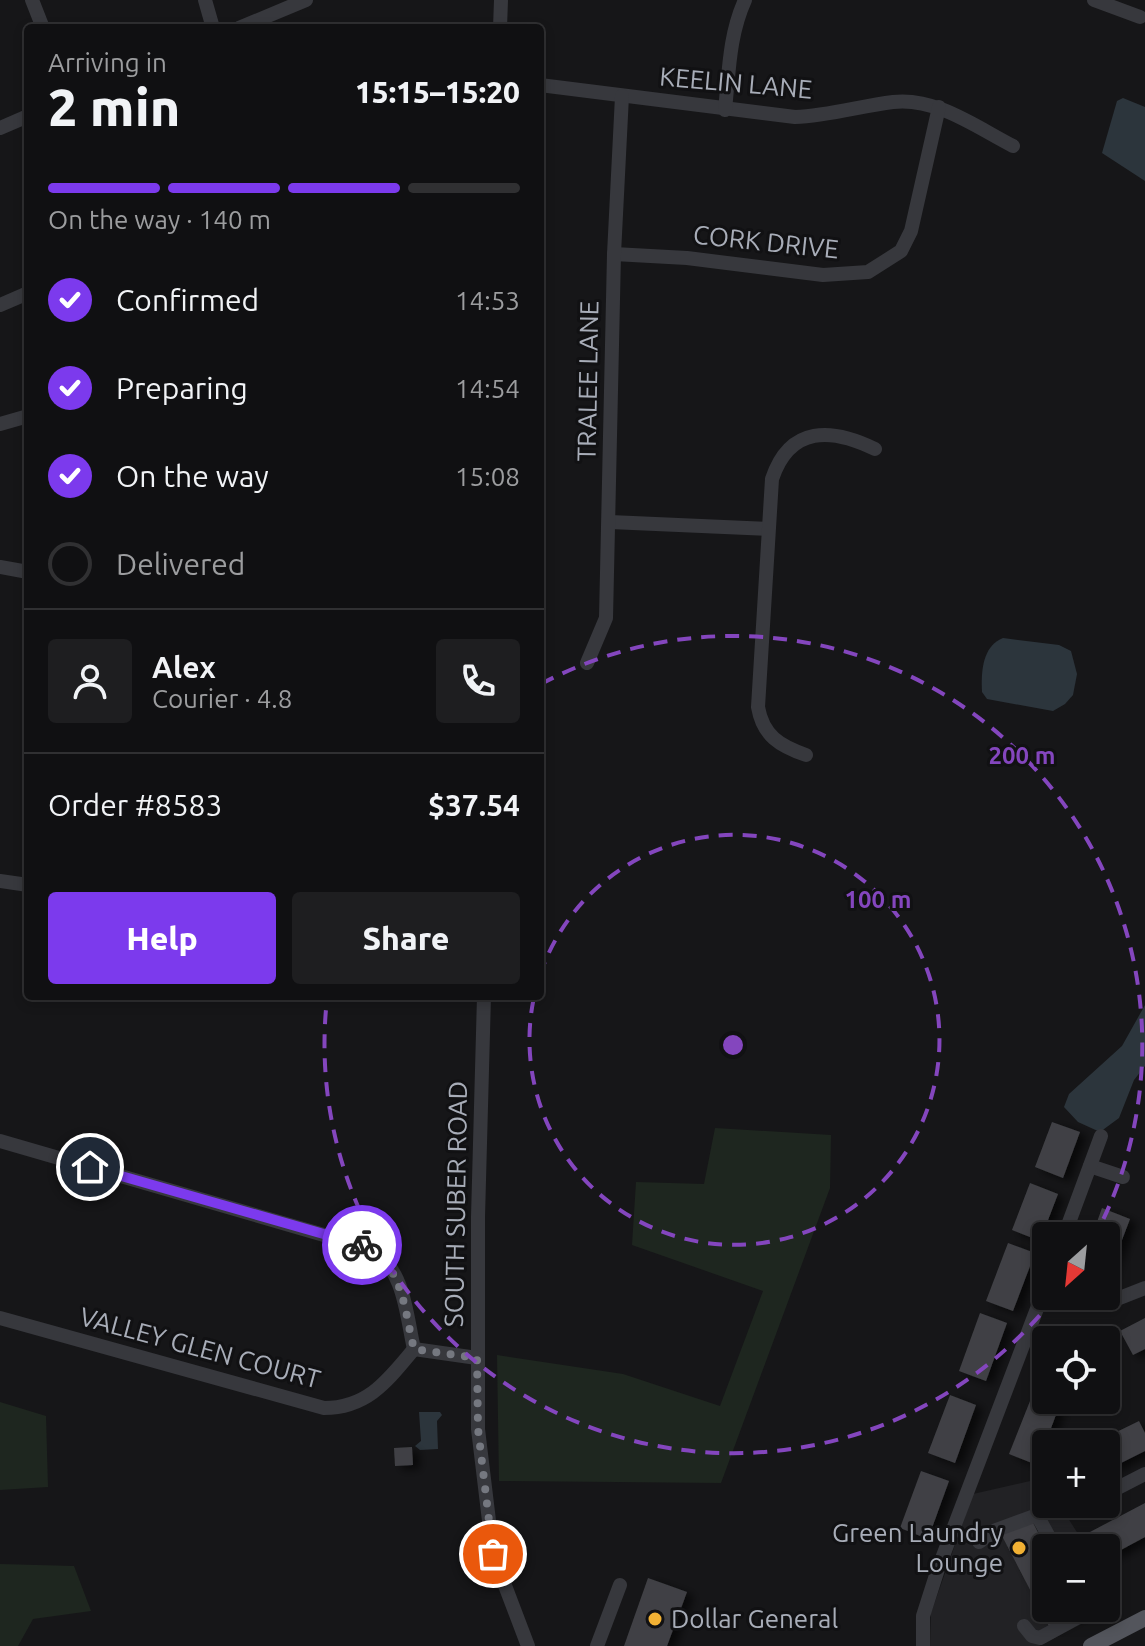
<!DOCTYPE html>
<meta charset="utf-8">
<style>
:root{--surface:#101012;--page:#1e1e20;--text:#f1f3f6;--muted:#9c9d9f;--line:#303032;--accent:#7c3aed}
body{margin:0;font-family:Ubuntu,sans-serif;background:var(--page);color:var(--text);height:100vh;display:flex;flex-direction:column;font-size:30px;white-space:nowrap}
*{box-sizing:border-box;margin:0}
p{font-size:26px;color:var(--muted)}
.icon{flex:none;width:44px;height:44px;fill:none;stroke:currentColor;stroke-width:2;stroke-linecap:round;stroke-linejoin:round}
.map{position:relative;flex:1;overflow:hidden}
.sheet{position:absolute;left:24px;top:24px;width:520px;height:976px;display:flex;flex-direction:column;background:var(--surface);border-radius:8px;box-shadow:0 4px 12px #0003,0 0 0 2px var(--line)}
.sheet>*{flex:none}
.needle{width:52px;rotate:207deg}
.buttons{position:absolute;left:1032px;top:1222px;display:grid;gap:16px}
.buttons a{display:grid;place-items:center;width:88px;height:88px;border-radius:8px;background:var(--surface);box-shadow:0 4px 12px #0003,0 0 0 2px var(--line);font-size:40px}
.pin{position:absolute;display:grid;place-items:center;width:68px;height:68px;color:#fff;margin:-34px;border:4px solid #fff;border-radius:50%;box-shadow:0 2px 8px #0007}
.courier{position:absolute;display:grid;place-items:center;width:80px;height:80px;margin:-40px;border:6px solid #7c3aed;border-radius:50%;background:#fff;color:#222;box-shadow:0 2px 10px #0007}
.overview em{font-style:normal;font-weight:800}
.overview div{display:flex;flex-direction:column-reverse}
.overview{display:flex;align-items:center;justify-content:space-between;height:136px;padding:0 24px}
h1{font-size:52px;font-weight:800;line-height:60px}
.bar{display:grid;grid-template-columns:repeat(4,1fr);gap:12px 8px;align-content:center;height:96px;padding:0 24px}
.bar i{height:10px;border-radius:6px;background:var(--line)}
.bar .current{background:var(--accent)}
.bar p{grid-column:span 4}
.line{display:flex;align-items:center;gap:20px;padding:0 24px;border-top:2px solid var(--line)}
.line div{flex:1}
.round{display:grid;place-items:center;flex:none;width:84px;height:84px;border-radius:8px;background:var(--page)}
ol{padding:0 24px;list-style:none}
li{display:flex;align-items:center;gap:24px;height:88px}
li p{margin-inline-start:auto}
li .icon{padding:8px;border-radius:50%;background:var(--accent);color:#fff;stroke-width:4}
li:last-child{color:var(--muted)}
li i{width:44px;height:44px;border:4px solid var(--line);border-radius:50%}
.action{display:flex;gap:16px;margin-top:auto;padding:16px 24px}
.action a{flex:1;height:92px;border-radius:8px;background:var(--accent);color:#fff;font-size:32px;font-weight:800;line-height:92px;text-align:center}
.action a+a{background:var(--page);color:var(--text)}
.map>svg:first-child{display:block}
.built{fill:#222225}
.green{fill:#1e261f}
.water{fill:#2c353c}
.building{fill:#404145;filter:url(#shadow)}
.lines{fill:none;stroke-linecap:round;stroke-linejoin:round}
.minor{stroke:#37383d;stroke-width:14}
.major{stroke:#53555c;stroke-width:16}
.done{stroke:#757880;stroke-width:8;stroke-dasharray:0 14.4}
.route{stroke:#7c3aed;stroke-width:10}
.ring{fill:none;stroke:#8446be;stroke-width:4;stroke-dasharray:14 10}
.poi-dot{fill:#f2b134;stroke:#111113;stroke-width:3}
.labels{text-anchor:middle;stroke-width:6;stroke-linejoin:round;paint-order:stroke}
.street-label{font-size:26px;fill:#a8adb8;stroke:#111113}
.poi-label{font-size:26px;fill:#a8adb8;stroke:#111113;text-anchor:end}
.centre{fill:#8446be;stroke:#111113;stroke-width:4}
.ring-label{font-size:24px;text-anchor:middle;font-weight:bold;fill:#8446be;stroke:#111113;stroke-width:6;stroke-linejoin:round;paint-order:stroke}
</style>
<div class="map">
<svg width="1145" height="1646" viewBox="0 0 1145 1646">
<defs>
<filter id="shadow"><feDropShadow dx="7" dy="4" stdDeviation="4" flood-color="#0009"/></filter>
</defs>
<rect width="100%" height="100%" fill="#161618"/>
<path class="built" d="M1043 1478 1046 1504H1059L1087 1548H1046V1608H1106V1578L1122 1603 1039 1646H930L931 1613 973 1494Z"/>
<g class="green">
<path d="M715 1128 831 1135 830 1188 721 1483 499 1481 497 1355 623 1374 720 1406 763 1291 632 1245 636 1182 704 1184Z"/>
<path d="M0 1402 46 1416 48 1487 0 1490Z"/>
<path d="M0 1564 74 1566 91 1611 33 1619 18 1646H0Z"/>
</g>
<g class="water">
<path d="M1123 98 1145 107V181L1102 153 1117 101Z"/>
<path d="M1003 638 1059 645 1071 651 1077 674 1073 695 1065 704 1053 711 987 699 982 692C981 673 982 646 1003 638Z"/>
<path d="M1145 1005V1066L1134 1080 1119 1118 1100 1132 1078 1122 1064 1107 1069 1094 1122 1046Z"/>
<path d="M419 1412H440L442 1415 437 1421 438 1449 420 1450 415 1446 421 1441Z"/>
</g>
<g class="building">
<path d="M1052 1122 1080 1132 1063 1178 1035 1167Z"/>
<path d="M1030 1183 1058 1194 1040 1241 1012 1230Z"/>
<path d="M1102 1208 1130 1219 1106 1282V1236H1092Z"/>
<path d="M1008 1243 1035 1253 1013 1311 986 1301Z"/>
<path d="M980 1313 1007 1323 986 1381 959 1371Z"/>
<path d="M1145 1318V1349L1133 1355 1120 1331Z"/>
<path d="M1057 1325 1085 1335 1083 1340H1052Z"/>
<path d="M1046 1356V1387L1036 1383Z"/>
<path d="M950 1395 976 1405 955 1463 928 1453Z"/>
<path d="M1032 1396 1059 1407 1037 1465 1009 1454Z"/>
<path d="M1139 1421 1145 1433V1451L1107 1470 1106 1444H1092Z"/>
<path d="M412 1447 413 1465 395 1466 394 1448Z"/>
<path d="M921 1471 949 1481 928 1539 900 1528Z"/>
<path d="M1145 1503V1537L1106 1558V1548H1098L1090 1532Z"/>
<path d="M1031 1519 1046 1548V1608H1077L1080 1613 1050 1628 1001 1534Z"/>
<path d="M648 1578 687 1592 667 1646H624Z"/>
</g>
<g class="lines">
<g class="minor">
<path d="M32 0 43 28"/>
<path d="M205 0 213 28"/>
<path d="M1094 0 1140 17"/>
<path d="M239 28 306 0"/>
<path d="M500 28 501 0"/>
<path d="M540 85 795 117C829 116 860 106 893 102 936 97 976 127 1013 146"/>
<path d="M725 110C729 72 729 35 745 0"/>
<path d="M0 128 28 116"/>
<path d="M614 254 687 258 823 275 868 272 901 251 911 231 939 107"/>
<path d="M0 305 28 293"/>
<path d="M0 424 28 416"/>
<path d="M610 522 767 529"/>
<path d="M0 567 28 572"/>
<path d="M587 663 606 618 614 254 622 96"/>
<path d="M806 755C780 746 763 736 758 707L772 479C790 425 832 428 875 449"/>
<path d="M0 881 28 885"/>
<path d="M484 996 478 1217V1429L493 1554 528 1646"/>
<path d="M0 1141 372 1249C405 1271 406 1314 414 1349L477 1358"/>
<path d="M1090 1166 1123 1177"/>
<path d="M1064 1236 1101 1136"/>
<path d="M1091 1296 1117 1299 1145 1288"/>
<path d="M0 1318 324 1408C368 1408 388 1380 414 1349"/>
<path d="M1106 1494 1145 1474"/>
<path d="M1071 1511 1086 1504"/>
<path d="M979 1542 996 1530 1037 1515 1055 1548"/>
<path d="M1024 1626 1032 1636 1040 1638 1082 1615 1083 1608"/>
<path d="M597 1646 620 1585"/>
<path d="M923 1646V1616L938 1569 1046 1285"/>
</g>
<path class="major" d="M1091 1646 1145 1618"/>
</g>
<g class="lines">
<path class="done" d="M362 1245C404 1264 404 1310 414 1349L477 1358 478 1429 493 1554"/>
<path class="route" d="M90 1167 362 1245"/>
</g>
<g class="ring">
<path d="M540 975A205 205 0 1 1 534 997"/>
<path d="M1055 1297A409 409 0 0 1 327 999M541 684A409 409 0 0 1 1096 1234"/>
</g>
<g class="poi-dot">
<circle cx="1019" cy="1548" r="8"/>
<circle cx="655" cy="1619" r="8"/>
</g>
<g class="labels">
<g class="street-label">
<text transform="translate(736 83) rotate(5)" y="9">KEELIN LANE</text>
<text transform="translate(766 242) rotate(6)" y="9">CORK DRIVE</text>
<text transform="translate(588 381) rotate(-89)" y="9">TRALEE LANE</text>
<text transform="translate(456 1204) rotate(-89)" y="9">SOUTH SUBER ROAD</text>
<text transform="translate(200 1348) rotate(15)" y="9">VALLEY GLEN COURT</text>
</g>
<g class="poi-label">
<text x="1003" y="1542">Green Laundry<tspan x="1003" dy="30">Lounge</tspan></text>
<text x="671" y="1628" text-anchor="start">Dollar General</text>
</g>
</g>
<circle cx="733" cy="1045" r="12" class="centre"/>
<g class="ring-label">
<text x="1022" y="764">200 m</text>
<text x="878" y="908">100 m</text>
</g>
</svg>
<div class="buttons">
<a><svg class="needle" viewBox="-14 -14 28 28"><path d="M0-13l5 13h-10z" fill="#e53935"/><path d="M0 13l5-13h-10z" fill="#9c9d9f"/></svg></a>
<a><svg class="icon" aria-label="locate" viewBox="0 0 24 24"><circle cx="12" cy="12" r="6"/><path d="M12 2v4M12 18v4M2 12h4M18 12h4"/></svg></a>
<a>+</a>
<a>−</a>
</div>
<div class="pin" style="left:493px;top:1554px;background:#ea580c"><svg class="icon" aria-label="bag" viewBox="0 0 24 24"><path d="M5 8h14l-1 12H6zM9 8a3 3 0 0 1 6 0"/></svg></div>
<div class="pin" style="left:90px;top:1167px;background:#1f2937"><svg class="icon" aria-label="home" viewBox="0 0 24 24"><path d="M3 11l9-7 9 7M6 9v11h12V9"/></svg></div>
<div class="courier" style="left:362px;top:1245px"><svg class="icon" aria-label="bike" viewBox="0 0 24 24"><circle cx="6" cy="16" r="4"/><circle cx="18" cy="16" r="4"/><path d="M6 16l4-8h5l3 8M10 8l3 8H6M13 5h3"/></svg></div>
<section class="sheet">
<div class="overview"><div><h1>2 min</h1><p>Arriving in</p></div><em>15:15–15:20</em></div>
<div class="bar"><i class="current"></i><i class="current"></i><i class="current"></i><i></i><p>On the way · 140 m</p></div>
<ol>
<li><svg class="icon" aria-label="check" viewBox="0 0 24 24"><path d="M5 12l5 5 9-10"/></svg>Confirmed<p>14:53</p></li>
<li><svg class="icon" aria-label="check" viewBox="0 0 24 24"><path d="M5 12l5 5 9-10"/></svg>Preparing<p>14:54</p></li>
<li><svg class="icon" aria-label="check" viewBox="0 0 24 24"><path d="M5 12l5 5 9-10"/></svg>On the way<p>15:08</p></li>
<li><i></i>Delivered</li>
</ol>
<div class="line" style="height:144px"><a class="round"><svg class="icon" aria-label="person" viewBox="0 0 24 24"><circle cx="12" cy="8" r="4"/><path d="M4 21q1-7 8-7t8 7"/></svg></a><div><b>Alex</b><p>Courier · 4.8</p></div><a class="round"><svg class="icon" aria-label="phone" viewBox="0 0 24 24"><path d="M5 4h4l2 5-3 2q2 4 5 5l2-3 5 2v4C11 20 4 13 5 4z"/></svg></a></div>
<div class="line" style="height:104px"><div>Order #8583</div><b>$37.54</b></div>
<div class="action"><a>Help</a><a>Share</a></div>
</section>
</div>
